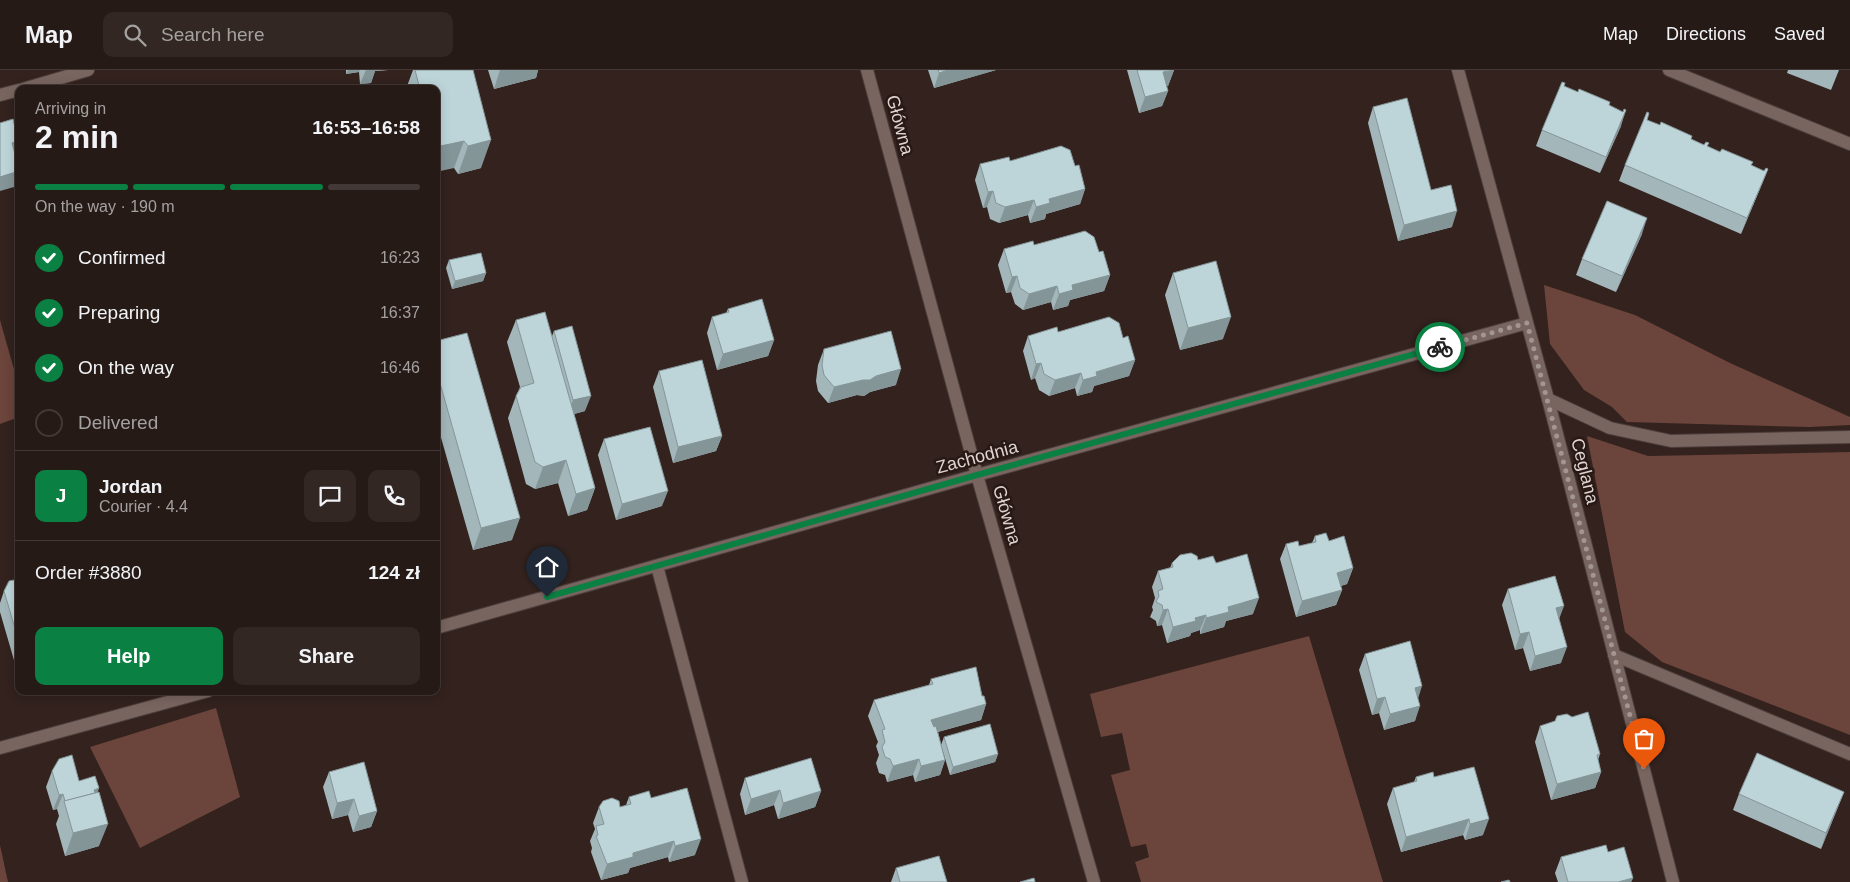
<!DOCTYPE html>
<meta charset="utf-8">
<style>
:root{--surface:#261a16;--page:#322723;--text:#f1f3f6;--muted:#a4a1a1;--line:#423835;--accent:#0b8043}
body{margin:0;font-family:Arial,sans-serif;background:var(--page);color:var(--text);height:100vh;display:flex;flex-direction:column;font-size:19px;white-space:nowrap}
*{box-sizing:border-box;margin:0}
p{font-size:16px;color:var(--muted)}
.icon{flex:none;width:28px;height:28px;fill:none;stroke:currentColor;stroke-width:2;stroke-linecap:round;stroke-linejoin:round}
.map{position:relative;flex:1;overflow:hidden}
.sheet{position:absolute;left:15px;top:15px;width:425px;height:610px;display:flex;flex-direction:column;background:var(--surface);border-radius:10px;box-shadow:0 2px 12px #0003,0 0 0 1px var(--line)}
.sheet>*{flex:none}
.pin{position:absolute;display:grid;place-items:center;width:42px;height:42px;color:#fff;margin:-51px -21px;border-radius:50% 50% 50% 0;rotate:-45deg;box-shadow:0 0 5px #0007}
.pin .icon{rotate:45deg}
.courier{position:absolute;display:grid;place-items:center;width:50px;height:50px;margin:-25px;border:4px solid #0b8043;border-radius:50%;background:#fff;color:#222;box-shadow:0 1px 6px #0007}
.head em{font-style:normal;font-weight:700}
.head div{display:flex;flex-direction:column-reverse}
.head{display:flex;align-items:center;justify-content:space-between;height:85px;padding:0 20px}
h1{font-size:32px;font-weight:700;line-height:38px}
.bar{display:grid;grid-template-columns:repeat(4,1fr);gap:8px 5px;align-content:center;height:60px;padding:0 20px}
.bar i{height:6px;border-radius:4px;background:var(--line)}
.bar .selected{background:var(--accent)}
.bar p{grid-column:span 4}
.line{display:flex;align-items:center;gap:12px;padding:0 20px;border-top:1px solid var(--line)}
.line div{flex:1}
.round{display:grid;place-items:center;flex:none;width:52px;height:52px;border-radius:10px;background:var(--page)}
ol{padding:0 20px;list-style:none}
li{display:flex;align-items:center;gap:15px;height:55px}
li p{margin-inline-start:auto}
li .icon{padding:5px;border-radius:50%;background:var(--accent);color:#fff;stroke-width:4}
li:last-child{color:var(--muted)}
li i{width:28px;height:28px;border:2px solid var(--line);border-radius:50%}
.primary-button{display:flex;gap:10px;margin-top:auto;padding:10px 20px}
.primary-button a{flex:1;height:58px;border-radius:10px;background:var(--accent);color:#fff;font-size:20px;font-weight:700;line-height:58px;text-align:center}
.primary-button a+a{background:var(--page);color:var(--text)}
header{display:flex;align-items:center;gap:30px;box-sizing:border-box;height:70px;padding:0 25px;background:var(--surface);border-bottom:1px solid var(--line)}
header strong{font-size:24px}
nav{display:flex;gap:28px;margin-inline-start:auto;font-size:18px}
.search{width:350px;height:45px;background:var(--page);display:flex;align-items:center;gap:12px;box-sizing:border-box;padding:0 18px;border-radius:10px;color:var(--muted);font-size:19px}
.map>svg:first-child{display:block}
.green{fill:#6b443b}
.lines{fill:none;stroke-linecap:round;stroke-linejoin:round}
.service-casing{stroke:#4d3f3c;stroke-width:14}
.minor-casing{stroke:#4d3f3c;stroke-width:14}
.service{stroke:#796560;stroke-width:12}
.minor{stroke:#796560;stroke-width:12}
.wall{fill:#a3b7bb}
.shaded-wall{fill:#849598}
.building{fill:#bdd5d9;stroke:#849598}
.done{stroke:#a39692;stroke-width:5;stroke-dasharray:0 9}
.route{stroke:#0b8043;stroke-width:6}
.labels{text-anchor:middle;stroke-width:5;stroke-linejoin:round;paint-order:stroke}
.street-label{font-size:18px;fill:#dfd4d1;stroke:#291915}
</style>
<header>
<strong>Map</strong>
<div class="search"><svg class="icon" aria-label="search" viewBox="0 0 24 24"><circle cx="10" cy="10" r="6"/><path d="M15 15l6 6"/></svg>Search here</div>
<nav><a>Map</a><a>Directions</a><a>Saved</a></nav>
</header>
<div class="map">
<svg width="1850" height="812" viewBox="0 0 1850 812">
<rect width="100%" height="100%" fill="#33221e"/>
<g class="green">
<path d="M1544 215 1635 245 1730 293 1850 347V355L1810 357 1627 352 1612 337 1584 320 1550 274Z"/>
<path d="M0 250 19 317V347L0 354Z"/>
<path d="M1587 366 1648 386 1850 382V665L1662 592 1625 562Z"/>
<path d="M1309 566 1383 812H1141L1135 792 1149 787 1146 774 1131 777 1111 705 1130 700 1122 663 1101 667 1090 624Z"/>
<path d="M216 638 240 727 140 778 90 677Z"/>
<path d="M0 775 8 812H0Z"/>
</g>
<g class="lines">
<g class="service-casing">
<path id="service" d="M657 496 742 812"/>
</g>
<g class="minor-casing">
<g id="minor">
<path d="M867 0 977 405 1094 812"/>
<path d="M1458 0 1548 329 1673 812"/>
<path d="M1669 0 1850 74"/>
<path d="M23 19 88 0"/>
<path d="M0 25 19 20"/>
<path d="M1548 329 1610 358 1671 371 1850 367"/>
<path d="M436 558 977 405 1527 253"/>
<path d="M1614 585 1850 684"/>
<path d="M0 678 208 621"/>
</g>
</g>
<use href="#service" class="service"/>
<use href="#minor" class="minor"/>
</g>
<g class="wall">
<path d="M346 0H388L375 1 371 13 360 14 359 2 346 4Z"/>
<path d="M413 0H473L481 98 458 104 454 98 436 19H406Z"/>
<path d="M488 0H538L536 8 494 19Z"/>
<path d="M928 0H996L934 18Z"/>
<path d="M1127 0H1174L1168 16H1166L1168 21 1162 36 1139 43Z"/>
<path d="M1788 0H1839L1831 20 1787 3Z"/>
<path d="M1564 17 1609 35 1621 56 1600 103 1536 76 1542 60Z"/>
<path d="M1373 37 1431 120 1452 157 1398 171 1368 53Z"/>
<path d="M1647 50 1764 101 1768 99 1762 114 1741 164 1619 111 1625 95Z"/>
<path d="M1010 91 1075 96 1085 119 1080 134 1046 144 1045 149 1030 153 1028 145 999 153 990 149 987 137 983 138 975 110 980 94Z"/>
<path d="M1642 164 1616 222 1576 205 1582 189Z"/>
<path d="M1034 175 1099 182 1110 205 1104 221 1070 230 1068 236 1053 240 1051 232 1023 240 1015 234 1011 222 1006 223 998 195 1004 179Z"/>
<path d="M449 190 486 203 483 211 452 219 446 198Z"/>
<path d="M1173 203 1223 269 1180 280 1165 225Z"/>
<path d="M728 239 774 270 768 286 717 300 707 263 712 247 726 243Z"/>
<path d="M516 250 552 266 554 261 585 341 574 344 595 418 587 440 568 446 558 413 535 419 526 414 508 348 516 326 520 317 507 272Z"/>
<path d="M1058 262 1123 268 1135 290 1129 306 1094 316 1092 322 1077 326 1075 318 1049 326 1039 320 1035 308 1031 310 1023 281 1028 266Z"/>
<path d="M436 271 512 470 473 480 436 350Z"/>
<path d="M824 279 896 315 870 322 864 326 857 325 828 333 818 321 816 311 818 295Z"/>
<path d="M659 301 722 366 716 381 673 393 653 317Z"/>
<path d="M604 369 662 436 616 450 598 385Z"/>
<path d="M1315 466 1329 471 1353 498 1347 514 1341 516 1342 520 1336 535 1296 547 1280 489 1286 474 1299 476 1312 473Z"/>
<path d="M1198 490 1216 493 1253 544 1226 551 1224 557 1200 564V560L1191 563 1190 566 1167 573 1162 555 1157 556 1156 551 1150 547 1153 540 1152 537 1155 528 1152 517 1158 501 1170 498 1172 493Z"/>
<path d="M19 509V596L16 597 0 542V533L4 521Z"/>
<path d="M1508 519 1559 550 1561 593 1530 601 1523 578 1515 580 1502 535Z"/>
<path d="M1365 584 1418 628 1415 651 1384 660 1379 643 1372 645 1359 600Z"/>
<path d="M931 609 982 626 986 634 981 650 938 662 945 690 940 705 915 712 913 705 887 712 885 705 879 703 876 693 879 685 876 676 878 672 868 646 874 630 929 615Z"/>
<path d="M1540 656 1600 684 1598 690 1601 702 1595 718 1551 730 1535 672Z"/>
<path d="M944 667 998 684 995 692 950 705 941 675Z"/>
<path d="M52 701 99 718 97 722 99 776 65 786 56 754 59 746 57 739 53 740 46 717Z"/>
<path d="M329 702 377 741 371 757 353 762 348 745 332 749 323 717Z"/>
<path d="M1416 707H1434L1483 765 1465 770 1463 765 1401 782 1387 734 1393 718 1414 712Z"/>
<path d="M745 708 821 721 815 737 778 749 774 735 745 745 740 724Z"/>
<path d="M1844 722 1838 737 1821 779 1733 740 1739 724Z"/>
<path d="M629 727 651 728 695 785 669 792 668 787 630 798 628 803 601 810 591 782 592 778 590 771 595 759 593 753 599 737H620L626 735Z"/>
<path d="M1608 782 1633 808 1631 812H1558L1555 803 1561 787Z"/>
<path d="M896 798 947 812H891Z"/>
</g>
<g class="shaded-wall">
<path d="M348 0H360L359 2 346 4Z"/>
<path d="M366 0H388L375 1 371 13 360 14Z"/>
<path d="M500 0H538L536 8 494 19Z"/>
<path d="M948 0H996L934 18 939 3Z"/>
<path d="M1174 0 1168 16 1157 18 1163 2Z"/>
<path d="M1168 21 1162 36 1139 43 1145 27Z"/>
<path d="M1626 40 1621 56 1600 103 1606 87Z"/>
<path d="M491 70 481 98 458 104 468 76Z"/>
<path d="M18 71 12 87V73Z"/>
<path d="M464 71 454 98 436 102V77Z"/>
<path d="M1768 99 1762 114 1741 164 1747 148Z"/>
<path d="M19 101 14 117 0 121V107Z"/>
<path d="M1085 119 1080 134 1046 144 1045 149 1030 153 1036 137 1049 129Z"/>
<path d="M993 121 987 137 983 138 988 122Z"/>
<path d="M1034 130 1028 145 999 153 1005 137Z"/>
<path d="M1457 141 1452 157 1398 171 1404 155Z"/>
<path d="M1647 148 1642 164 1616 222 1622 206Z"/>
<path d="M486 203 483 211 452 219 455 211Z"/>
<path d="M1110 205 1104 221 1070 230 1068 236 1053 240 1059 224 1072 215Z"/>
<path d="M1017 206 1011 222 1006 223 1012 207Z"/>
<path d="M1057 216 1051 232 1023 240 1029 224Z"/>
<path d="M1231 247 1223 269 1180 280 1188 258Z"/>
<path d="M774 270 768 286 717 300 723 284Z"/>
<path d="M1135 290 1129 306 1094 316 1092 322 1077 326 1083 310 1096 302Z"/>
<path d="M1041 293 1035 308 1031 310 1036 294Z"/>
<path d="M901 299 896 315 870 322 864 326 857 325 828 333 834 317Z"/>
<path d="M1081 303 1075 318 1049 326 1055 310Z"/>
<path d="M591 326 585 341 567 346 573 330Z"/>
<path d="M722 366 716 381 673 393 678 377Z"/>
<path d="M566 390 558 413 535 419 543 397Z"/>
<path d="M595 418 587 440 568 446 576 424Z"/>
<path d="M668 421 662 436 616 450 622 434Z"/>
<path d="M520 448 512 470 473 480 481 458Z"/>
<path d="M1353 498 1347 514 1331 518 1337 503Z"/>
<path d="M1342 520 1336 535 1296 547 1302 531Z"/>
<path d="M1259 528 1253 544 1226 551 1224 557 1200 564 1206 548 1228 537Z"/>
<path d="M1564 536 1558 552 1556 538Z"/>
<path d="M1168 539 1162 555 1157 556 1163 540Z"/>
<path d="M1206 545 1200 560 1191 563 1190 566 1167 573 1173 557 1195 548Z"/>
<path d="M1529 562 1523 578 1515 580 1520 564Z"/>
<path d="M1567 577 1561 593 1530 601 1535 586Z"/>
<path d="M19 588V596L16 597Z"/>
<path d="M1422 616 1417 632 1415 618Z"/>
<path d="M1385 627 1379 643 1372 645 1377 629Z"/>
<path d="M986 634 981 650 926 665 931 650Z"/>
<path d="M1420 636 1415 651 1384 660 1390 644Z"/>
<path d="M998 684 995 692 950 705 953 697Z"/>
<path d="M919 689 913 705 887 712 893 696Z"/>
<path d="M945 690 940 705 915 712 921 696Z"/>
<path d="M1601 702 1595 718 1551 730 1557 714Z"/>
<path d="M99 718 95 729 94 720Z"/>
<path d="M780 720 774 735 745 745 751 729Z"/>
<path d="M821 721 815 737 778 749 783 733Z"/>
<path d="M1844 722 1838 737 1821 779 1826 763Z"/>
<path d="M63 724 57 739 53 740 59 725Z"/>
<path d="M354 729 348 745 332 749 337 733Z"/>
<path d="M377 741 371 757 353 762 359 746Z"/>
<path d="M1469 749 1463 765 1401 782 1406 767Z"/>
<path d="M1489 749 1483 765 1465 770 1470 754Z"/>
<path d="M108 754 99 776 65 786 73 763Z"/>
<path d="M701 769 695 785 669 792 675 776Z"/>
<path d="M674 771 668 787 630 798 628 803 601 810 607 794 633 783Z"/>
<path d="M1633 808 1631 812H1618Z"/>
</g>
<g class="building">
<path d="M415 0H473L491 70 468 76 464 71 436 77V19H420Z"/>
<path d="M938 0H948L939 3Z"/>
<path d="M1137 0H1174L1163 2 1168 21 1145 27Z"/>
<path d="M1562 12 1565 13 1564 16 1578 22 1579 19 1610 32 1609 35 1623 42 1624 39 1626 40 1606 87 1542 60Z"/>
<path d="M1407 28 1431 120 1451 115 1457 141 1404 155 1373 37Z"/>
<path d="M1647 42 1649 43 1647 50 1660 55 1661 52 1692 66 1691 69 1704 75 1706 72 1709 73 1707 76 1720 82 1722 79 1753 92 1751 95 1764 101 1766 98 1768 99 1747 148 1625 95Z"/>
<path d="M13 49 18 71 12 73 19 99V101L0 107V53Z"/>
<path d="M1061 76 1070 80 1075 96 1079 95 1085 119 1049 129 1050 133 1036 137 1034 130 1005 137 996 133 993 121 988 122 980 94 1009 87 1010 91Z"/>
<path d="M1607 131 1647 148 1622 206 1582 189Z"/>
<path d="M1085 161 1094 167 1099 182 1103 181 1110 205 1072 215 1073 220 1059 224 1057 216 1029 224 1020 218 1017 206 1012 207 1004 179 1033 171 1034 175Z"/>
<path d="M481 183 486 203 455 211 449 190Z"/>
<path d="M1216 191 1231 247 1188 258 1173 203Z"/>
<path d="M762 229 774 270 723 284 712 247 729 242 728 239Z"/>
<path d="M545 242 595 418 576 424 566 390 543 397 535 392 516 326 521 317 534 313 516 250Z"/>
<path d="M1109 247 1119 253 1123 268 1128 266 1135 290 1096 302 1097 306 1083 310 1081 303 1055 310 1044 304 1041 293 1036 294 1028 266 1057 257 1058 262Z"/>
<path d="M572 256 591 326 573 330 554 261Z"/>
<path d="M891 261 901 299 876 306 870 310H863L834 317 824 305 822 295 824 279Z"/>
<path d="M467 263 520 448 481 458 436 299V271Z"/>
<path d="M702 290 722 366 678 377 659 301Z"/>
<path d="M650 357 668 421 622 434 604 369Z"/>
<path d="M1326 463 1329 471 1344 466 1353 498 1337 503 1342 520 1302 531 1286 474 1298 471 1299 476 1316 472 1315 466Z"/>
<path d="M1191 483 1197 486 1198 490 1213 486 1216 493 1247 484 1259 528 1228 537 1229 542 1206 548V545L1195 548 1196 551 1173 557 1168 539 1163 540 1162 535 1156 532 1159 526 1158 521 1163 519 1158 501 1173 497 1172 493 1180 485Z"/>
<path d="M1555 506 1564 536 1556 538 1567 577 1535 586 1529 562 1520 564 1508 519Z"/>
<path d="M19 509V572L4 521 9 511Z"/>
<path d="M1410 571 1422 616 1415 618 1420 636 1390 644 1385 627 1377 629 1365 584Z"/>
<path d="M976 597 982 626H984L986 634 931 650 934 657 936 656 945 690 921 696 919 689 893 696 890 689 885 687 882 677 885 672 882 660 885 659 874 630 933 614 931 609Z"/>
<path d="M1588 642 1600 684 1597 685 1601 702 1557 714 1540 656 1555 651 1557 646 1567 644 1572 647Z"/>
<path d="M990 654 998 684 953 697 944 667Z"/>
<path d="M1757 683 1844 722 1826 763 1739 724Z"/>
<path d="M72 685 79 711 95 706 99 718 94 720 95 723 65 731 63 724 59 725 52 701 59 689Z"/>
<path d="M811 688 821 721 783 733 780 720 751 729 745 708Z"/>
<path d="M364 692 377 741 359 746 354 729 337 733 329 702Z"/>
<path d="M1474 697 1489 749 1470 754 1469 749 1406 767 1393 718 1417 711 1416 707 1433 702 1434 707Z"/>
<path d="M687 718 701 769 675 776 674 771 633 783V787L607 794 596 766 598 765 596 756 604 754 599 737 603 731 612 728 619 731 620 737 631 734 629 727 649 721 651 728Z"/>
<path d="M99 722 108 754 73 763 64 731Z"/>
<path d="M1606 775 1608 782 1624 777 1633 808 1618 812H1568L1561 787Z"/>
<path d="M939 786 947 812H899H900L896 798Z"/>
<path d="M1034 808 1035 812H1020Z"/>
<path d="M1509 810 1510 812H1501Z"/>
</g>
<g class="lines">
<path class="done" d="M1440 277 1527 253 1644 699"/>
<path class="route" d="M547 527 977 405 1440 277"/>
</g>
<g class="labels">
<g class="street-label">
<text transform="translate(900 55) rotate(75)" y="6">Główna</text>
<text transform="translate(977 387) rotate(-15)" y="6">Zachodnia</text>
<text transform="translate(1585 401) rotate(76)" y="6">Ceglana</text>
<text transform="translate(1007 445) rotate(74)" y="6">Główna</text>
</g>
</g>
</svg>
<div class="pin" style="left:1644px;top:699px;background:#ea580c"><svg class="icon" aria-label="bag" viewBox="0 0 24 24"><path d="M5 8h14l-1 12H6zM9 8a3 3 0 0 1 6 0"/></svg></div>
<div class="pin" style="left:547px;top:527px;background:#1f2937"><svg class="icon" aria-label="home" viewBox="0 0 24 24"><path d="M3 11l9-7 9 7M6 9v11h12V9"/></svg></div>
<div class="courier" style="left:1440px;top:277px"><svg class="icon" aria-label="bike" viewBox="0 0 24 24"><circle cx="6" cy="16" r="4"/><circle cx="18" cy="16" r="4"/><path d="M6 16l4-8h5l3 8M10 8l3 8H6M13 5h3"/></svg></div>
<section class="sheet">
<div class="head"><div><h1>2 min</h1><p>Arriving in</p></div><em>16:53–16:58</em></div>
<div class="bar"><i class="selected"></i><i class="selected"></i><i class="selected"></i><i></i><p>On the way · 190 m</p></div>
<ol>
<li><svg class="icon" aria-label="check" viewBox="0 0 24 24"><path d="M5 12l5 5 9-10"/></svg>Confirmed<p>16:23</p></li>
<li><svg class="icon" aria-label="check" viewBox="0 0 24 24"><path d="M5 12l5 5 9-10"/></svg>Preparing<p>16:37</p></li>
<li><svg class="icon" aria-label="check" viewBox="0 0 24 24"><path d="M5 12l5 5 9-10"/></svg>On the way<p>16:46</p></li>
<li><i></i>Delivered</li>
</ol>
<div class="line" style="height:90px"><b class="round" style="background:var(--accent);color:#fff">J</b><div><b>Jordan</b><p>Courier · 4.4</p></div><a class="round"><svg class="icon" aria-label="chat" viewBox="0 0 24 24"><path d="M4 5h16v11H9l-5 4z"/></svg></a><a class="round"><svg class="icon" aria-label="phone" viewBox="0 0 24 24"><path d="M5 4h4l2 5-3 2q2 4 5 5l2-3 5 2v4C11 20 4 13 5 4z"/></svg></a></div>
<div class="line" style="height:65px"><div>Order #3880</div><b>124 zł</b></div>
<div class="primary-button"><a>Help</a><a>Share</a></div>
</section>
</div>
